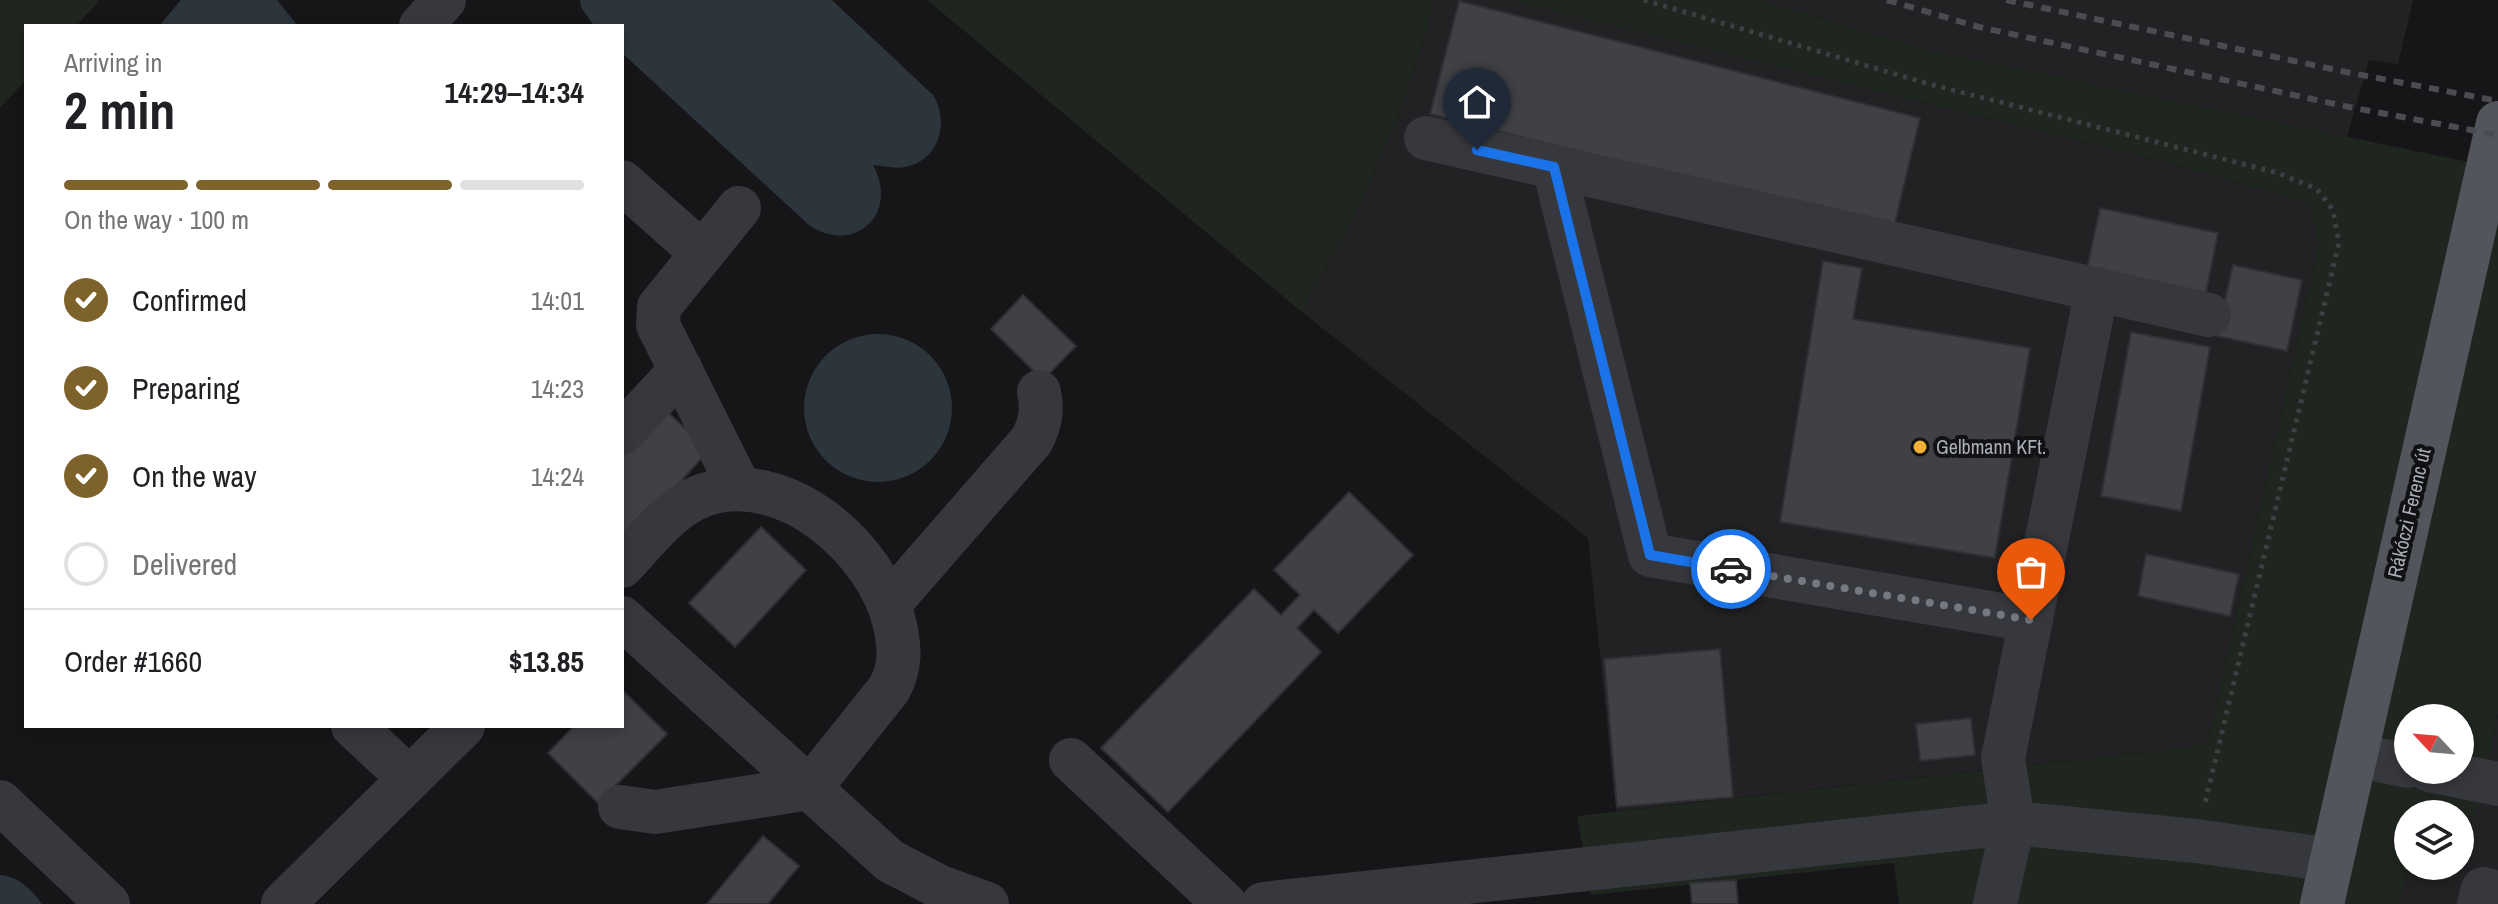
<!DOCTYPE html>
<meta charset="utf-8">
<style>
:root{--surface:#fff;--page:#f2f2f2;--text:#202124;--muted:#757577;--line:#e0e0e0;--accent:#7e622b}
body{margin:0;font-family:"Archivo Narrow",sans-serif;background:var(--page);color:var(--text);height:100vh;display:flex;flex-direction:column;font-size:30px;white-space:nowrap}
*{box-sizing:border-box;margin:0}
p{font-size:26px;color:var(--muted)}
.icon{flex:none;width:44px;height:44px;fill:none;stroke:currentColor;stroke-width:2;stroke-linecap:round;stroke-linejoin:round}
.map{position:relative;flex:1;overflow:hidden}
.drawer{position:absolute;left:24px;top:24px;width:600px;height:704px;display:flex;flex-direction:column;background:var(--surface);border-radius:0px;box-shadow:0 4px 12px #0003}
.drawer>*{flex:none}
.needle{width:52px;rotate:296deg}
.tools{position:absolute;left:2394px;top:704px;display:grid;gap:16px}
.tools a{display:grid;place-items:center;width:80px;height:80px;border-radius:50%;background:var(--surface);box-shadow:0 4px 12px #0003;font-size:40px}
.pin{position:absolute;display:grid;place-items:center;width:68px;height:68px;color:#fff;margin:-82px -34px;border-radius:50% 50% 50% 0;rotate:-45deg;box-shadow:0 0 8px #0007}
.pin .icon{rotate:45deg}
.courier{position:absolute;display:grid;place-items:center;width:80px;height:80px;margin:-40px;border:6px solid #1a73e8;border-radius:50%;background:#fff;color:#222;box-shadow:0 2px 10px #0007}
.overview em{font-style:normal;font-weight:700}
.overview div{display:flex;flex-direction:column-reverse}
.overview{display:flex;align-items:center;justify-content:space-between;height:136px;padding:0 40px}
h1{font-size:52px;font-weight:700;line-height:60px}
.bar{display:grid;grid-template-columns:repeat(4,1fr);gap:12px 8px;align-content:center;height:96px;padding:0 40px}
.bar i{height:10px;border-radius:6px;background:var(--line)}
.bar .active{background:var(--accent)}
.bar p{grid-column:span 4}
.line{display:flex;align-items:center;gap:20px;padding:0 40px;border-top:2px solid var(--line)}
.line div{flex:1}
ol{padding:0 40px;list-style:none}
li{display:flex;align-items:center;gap:24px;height:88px}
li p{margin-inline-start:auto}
li .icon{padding:8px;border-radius:50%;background:var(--accent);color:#fff;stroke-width:4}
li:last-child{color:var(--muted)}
li i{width:44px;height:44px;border:4px solid var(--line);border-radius:50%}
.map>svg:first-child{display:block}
.built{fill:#222225}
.green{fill:#1e261f;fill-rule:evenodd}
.water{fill:#2c353c}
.building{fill:#404145;stroke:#303034;stroke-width:2}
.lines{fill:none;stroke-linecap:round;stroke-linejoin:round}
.path{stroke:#3d3f44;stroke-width:5;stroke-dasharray:4 6;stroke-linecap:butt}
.minor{stroke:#37383d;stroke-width:44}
.major{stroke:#53555c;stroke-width:44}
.rail{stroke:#4a4c52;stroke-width:6;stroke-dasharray:10 8;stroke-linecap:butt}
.done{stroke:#757880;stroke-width:8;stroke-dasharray:0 14.4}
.route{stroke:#1a73e8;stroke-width:10}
.poi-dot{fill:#f2b134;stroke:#111113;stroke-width:3}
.labels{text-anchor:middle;stroke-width:8;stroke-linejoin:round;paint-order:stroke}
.poi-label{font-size:20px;fill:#a8adb8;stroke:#111113;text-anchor:start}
.street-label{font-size:20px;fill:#a8adb8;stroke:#111113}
</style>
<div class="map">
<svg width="2498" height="904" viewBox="0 0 2498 904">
<rect width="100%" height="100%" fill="#161618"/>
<g class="built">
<path d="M1435 0H1509L2179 166 2308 203 2319 242 2207 745 1616 811 1588 538 1302 312 1361 203 1406 98Z"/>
<path d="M1761 0H2413L2398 64 2369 60 2347 137 1923 49Z"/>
<path d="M2498 714V904H2400L2408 865 2460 866V814L2476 816Z"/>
</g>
<g class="green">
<path d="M0 0H100L76 26H26V80L0 108Z"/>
<path d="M927 0H1435L1406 98 1361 203 1302 312Z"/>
<path d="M1509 0H1761L1923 49 2498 168V714L2476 817 2420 809 2418 814H2408V865L2400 904H1899L1894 863 1591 895 1577 816 2207 745 2319 242 2308 203 2179 166ZM2408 718H2460V770H2408Z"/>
</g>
<g class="water">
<path d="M181 0H277L298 26H159Z"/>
<path d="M580 0H832L933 95C950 122 939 161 905 167 894 169 884 166 873 165 899 212 857 255 810 226L622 53V26H594L581 7Z"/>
<circle cx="878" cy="408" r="74"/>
<path d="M0 875C20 877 31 890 42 904H0Z"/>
</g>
<g class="building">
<path d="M1459 1 1920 118 1893 231 1430 114Z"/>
<path d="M2100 208 2218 233 2206 293 2087 268Z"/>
<path d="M1823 261 1862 268 1853 319 2030 348 1995 558 1780 522Z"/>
<path d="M2233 265 2302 280 2287 351 2217 336Z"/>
<path d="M1023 295 1076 346 1043 380 991 329Z"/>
<path d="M2131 332 2210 347 2181 511 2101 496Z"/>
<path d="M664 409 709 450 622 547V456Z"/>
<path d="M1349 492 1413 555 1338 633 1314 610 1297 628 1321 652 1168 812 1101 748 1254 589 1281 615 1300 595 1274 570Z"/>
<path d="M761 527 806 570 735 647 689 603Z"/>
<path d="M2146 554 2239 574 2230 616 2138 596Z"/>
<path d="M1720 649 1733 797 1617 807 1604 659Z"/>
<path d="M622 690 667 734 598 803 548 753 574 726H622Z"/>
<path d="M1971 718 1975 755 1920 761 1916 724Z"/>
<path d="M763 836 799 866 768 904H707Z"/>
<path d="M1736 880 1738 904H1692L1690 883Z"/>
</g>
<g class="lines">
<path class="path" d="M1644 0 1929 84 2278 173 2317 189 2333 210 2339 243 2205 803"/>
<g class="minor">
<path d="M421 26 444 0"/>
<path d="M1426 138 2209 315"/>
<path d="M1554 167 1650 555 2031 620"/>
<path d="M622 182 702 253"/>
<path d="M739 208 659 307 658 325 740 489"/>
<path d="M622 433 681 370"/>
<path d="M890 603 1032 440C1040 424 1043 410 1039 392"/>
<path d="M622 618 890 861 940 887 987 904"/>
<path d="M353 726 409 778"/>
<path d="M2355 755 2408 766"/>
<path d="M1071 760 1225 904"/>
<path d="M2429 770 2498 784"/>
<path d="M0 802 108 904"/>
<path d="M620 807 655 812 810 788 889 689C901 667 900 649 895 625 878 549 785 467 704 495 670 507 646 541 622 566"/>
<path d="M283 904 463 726"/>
<path d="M1263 904 2013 823 2196 841 2332 860"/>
<path d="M1995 904 2013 823 2003 758 2097 289"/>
<path d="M2479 904 2483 889 2498 893"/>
</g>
<path class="major" d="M2322 904 2498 123"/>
<g class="rail">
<path d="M1887 0 1979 27 2349 107 2498 135"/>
<path d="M2006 0 2346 72 2498 101"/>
</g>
</g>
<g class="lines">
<path class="done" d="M1731 569 2031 620"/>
<path class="route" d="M1477 150 1554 167 1650 555 1731 569"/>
</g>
<circle class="poi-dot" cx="1920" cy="447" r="8"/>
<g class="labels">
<g class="poi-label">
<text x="1936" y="454">Gelbmann KFt.</text>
</g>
<g class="street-label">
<text transform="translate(2409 513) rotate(-77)" y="7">Rákóczi Ferenc út</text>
</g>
</g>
</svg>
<div class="tools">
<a><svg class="needle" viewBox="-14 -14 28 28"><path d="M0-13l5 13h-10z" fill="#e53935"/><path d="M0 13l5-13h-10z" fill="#757577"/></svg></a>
<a><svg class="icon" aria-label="layers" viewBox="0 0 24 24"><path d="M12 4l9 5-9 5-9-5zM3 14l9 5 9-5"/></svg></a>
</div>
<div class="pin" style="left:2031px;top:620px;background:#ea580c"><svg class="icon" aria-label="bag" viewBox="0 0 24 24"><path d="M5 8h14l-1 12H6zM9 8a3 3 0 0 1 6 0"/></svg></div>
<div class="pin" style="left:1477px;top:150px;background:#1f2937"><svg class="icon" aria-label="home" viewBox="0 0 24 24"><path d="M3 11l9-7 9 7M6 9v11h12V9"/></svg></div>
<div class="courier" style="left:1731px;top:569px"><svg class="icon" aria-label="car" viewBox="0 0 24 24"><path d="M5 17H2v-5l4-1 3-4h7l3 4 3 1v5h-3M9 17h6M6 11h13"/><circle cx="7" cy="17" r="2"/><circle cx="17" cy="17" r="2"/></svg></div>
<section class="drawer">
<div class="overview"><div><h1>2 min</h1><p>Arriving in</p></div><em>14:29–14:34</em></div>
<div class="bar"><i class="active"></i><i class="active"></i><i class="active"></i><i></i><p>On the way · 100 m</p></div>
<ol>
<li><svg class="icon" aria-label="check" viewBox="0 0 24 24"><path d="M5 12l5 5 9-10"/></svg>Confirmed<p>14:01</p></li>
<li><svg class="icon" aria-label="check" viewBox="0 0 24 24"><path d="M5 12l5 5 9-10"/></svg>Preparing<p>14:23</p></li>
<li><svg class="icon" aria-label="check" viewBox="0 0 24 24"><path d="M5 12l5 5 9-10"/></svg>On the way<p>14:24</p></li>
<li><i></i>Delivered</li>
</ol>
<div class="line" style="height:104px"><div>Order #1660</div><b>$13.85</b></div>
</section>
</div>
